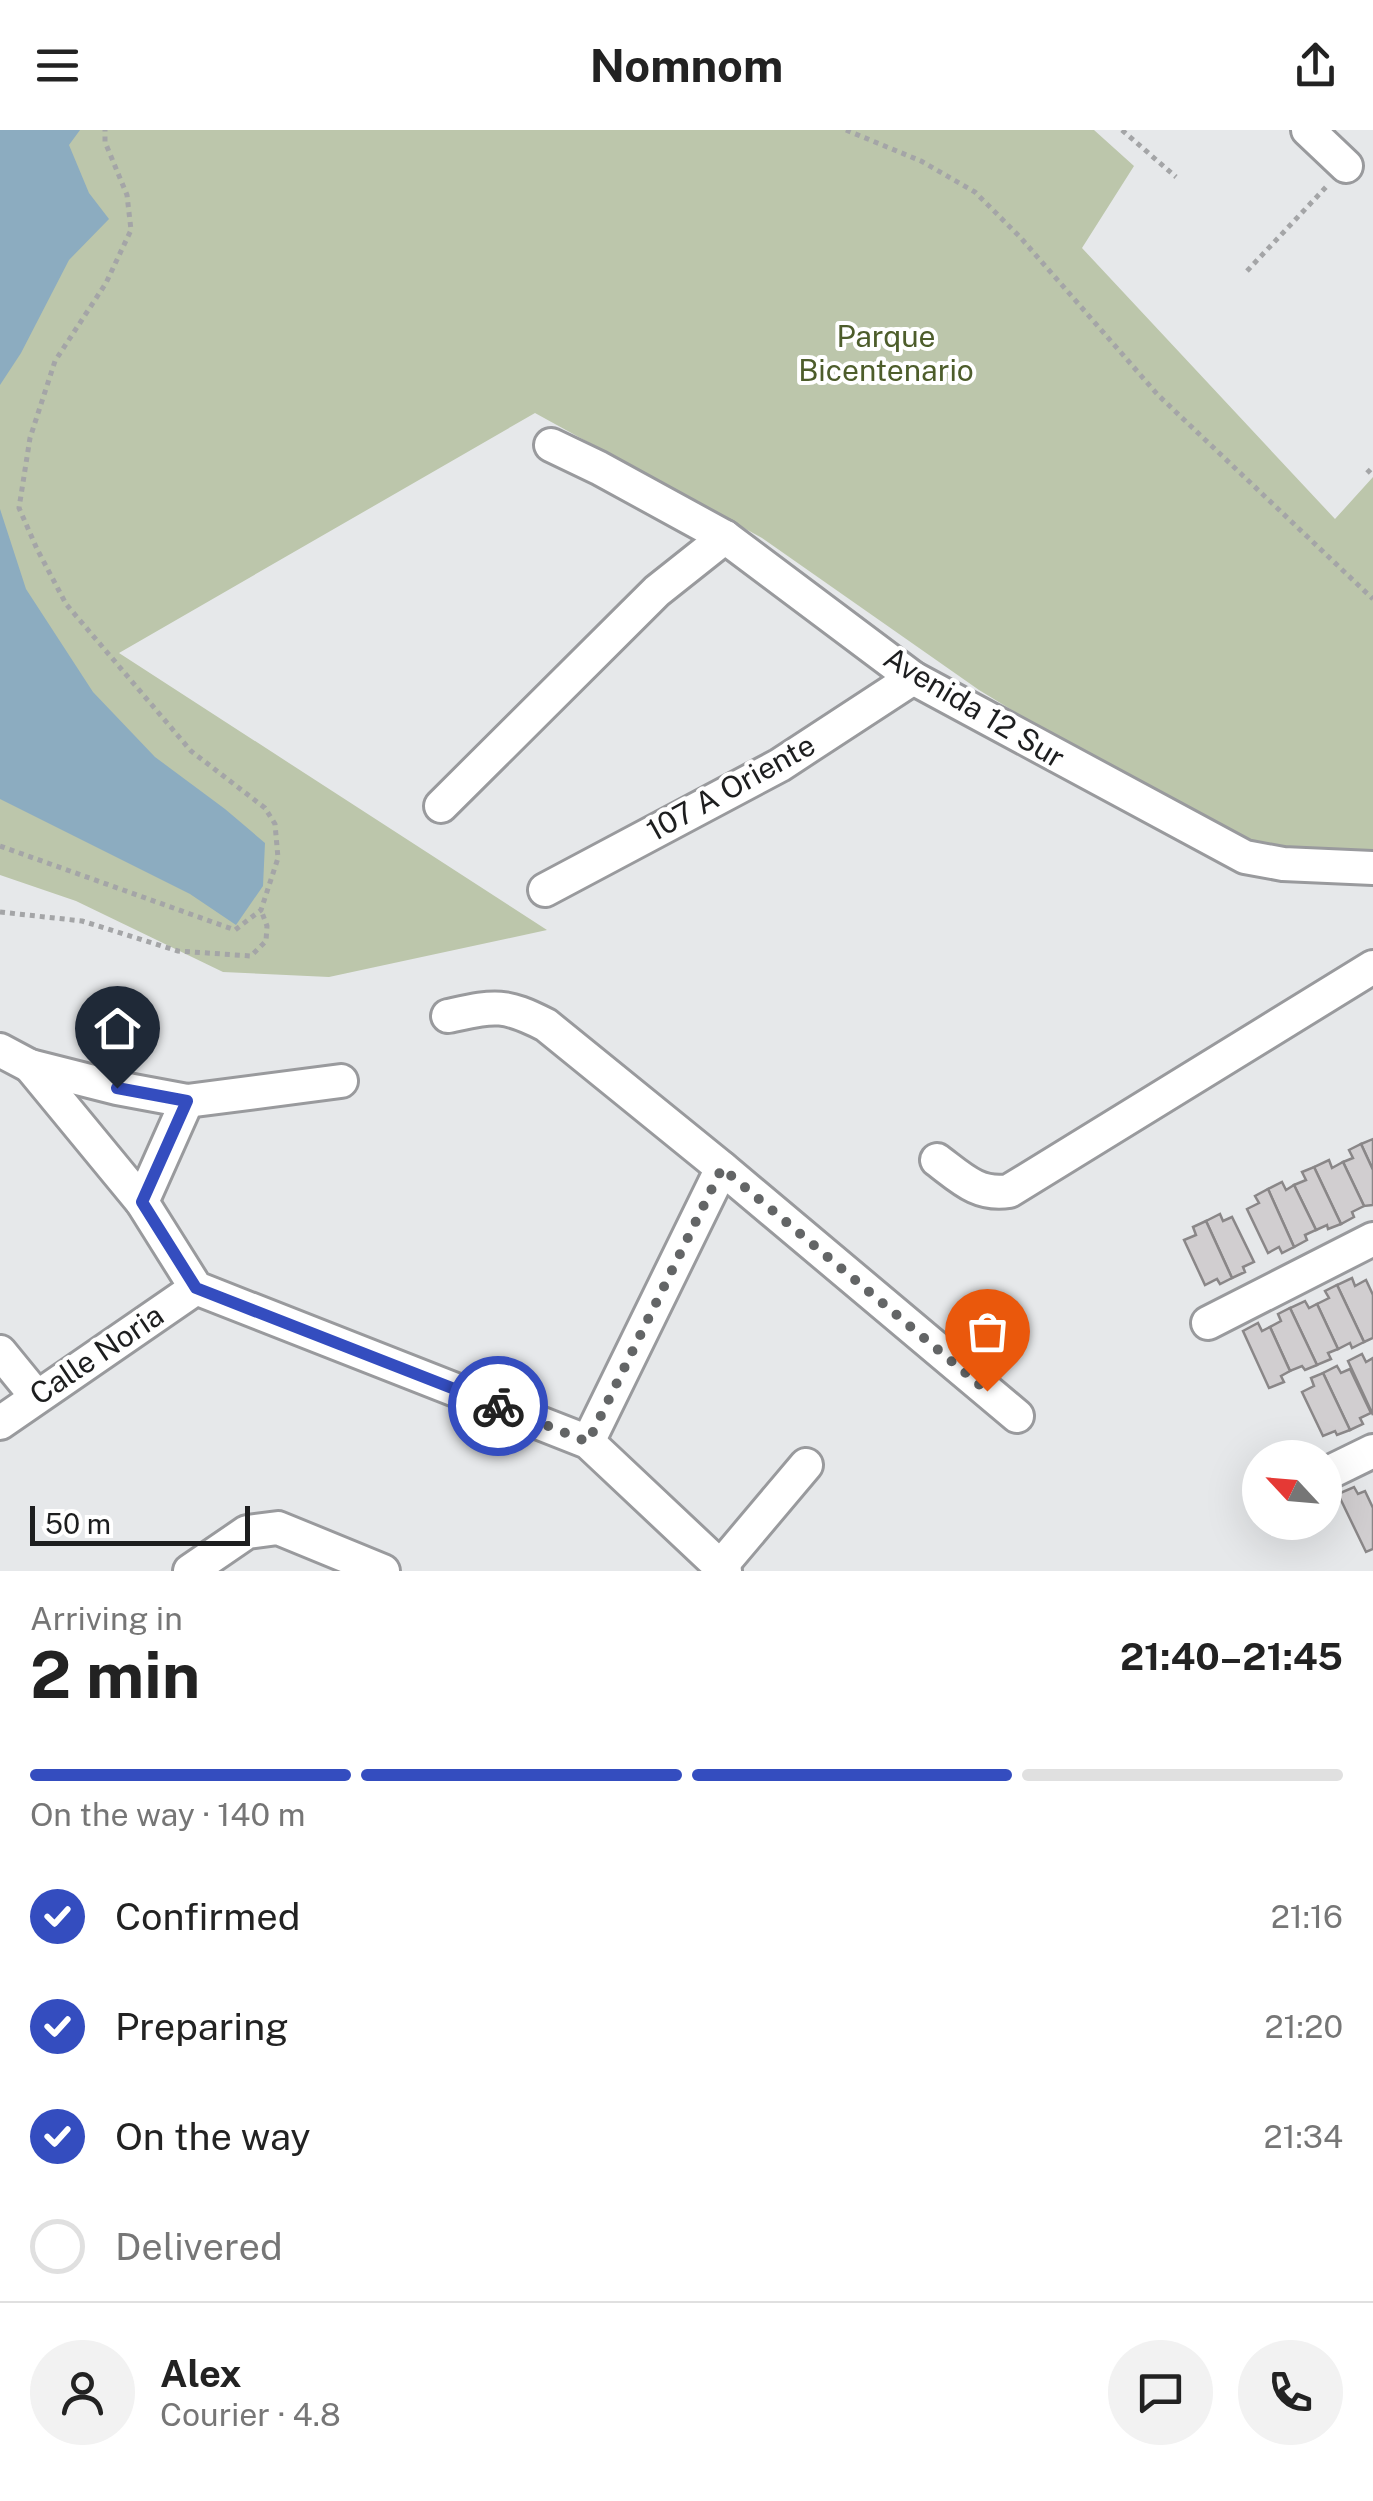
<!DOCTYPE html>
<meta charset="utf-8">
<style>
:root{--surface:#fff;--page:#f2f2f2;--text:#222;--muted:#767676;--line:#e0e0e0;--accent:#344dbf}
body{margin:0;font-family:"Public Sans",sans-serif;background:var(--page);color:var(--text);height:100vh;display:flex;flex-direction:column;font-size:38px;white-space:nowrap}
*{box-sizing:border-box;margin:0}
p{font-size:32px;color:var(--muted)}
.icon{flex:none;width:55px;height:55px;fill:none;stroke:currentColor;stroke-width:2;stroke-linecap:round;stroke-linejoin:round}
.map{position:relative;height:1441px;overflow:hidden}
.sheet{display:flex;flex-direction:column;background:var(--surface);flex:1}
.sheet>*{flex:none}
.needle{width:65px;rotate:296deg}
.buttons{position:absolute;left:1242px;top:1310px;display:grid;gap:20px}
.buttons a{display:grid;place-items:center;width:100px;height:100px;border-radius:50%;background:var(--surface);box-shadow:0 10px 40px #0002;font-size:50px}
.scale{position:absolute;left:30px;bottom:25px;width:220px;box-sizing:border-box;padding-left:10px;border:5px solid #1d1e1f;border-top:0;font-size:28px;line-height:35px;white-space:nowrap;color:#1d1e1f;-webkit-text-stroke:8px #fff;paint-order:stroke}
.pin{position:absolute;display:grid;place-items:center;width:85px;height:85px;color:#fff;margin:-102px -42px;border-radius:50% 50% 50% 0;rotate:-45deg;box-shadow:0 0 10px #0007}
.pin .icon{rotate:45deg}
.courier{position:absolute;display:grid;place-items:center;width:100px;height:100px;margin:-50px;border:8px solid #344dbf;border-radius:50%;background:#fff;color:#222;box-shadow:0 2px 12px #0007}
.headline em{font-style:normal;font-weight:700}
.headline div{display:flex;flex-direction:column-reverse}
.headline{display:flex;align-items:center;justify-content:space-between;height:170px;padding:0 30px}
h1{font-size:65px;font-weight:700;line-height:75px}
.bar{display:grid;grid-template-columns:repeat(4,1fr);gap:15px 10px;align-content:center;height:120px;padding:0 30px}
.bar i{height:12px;border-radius:8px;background:var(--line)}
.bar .active{background:var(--accent)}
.bar p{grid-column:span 4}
.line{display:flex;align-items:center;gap:25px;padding:0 30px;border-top:2px solid var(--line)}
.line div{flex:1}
.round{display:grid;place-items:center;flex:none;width:105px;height:105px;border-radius:52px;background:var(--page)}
ol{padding:0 30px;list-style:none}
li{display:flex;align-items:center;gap:30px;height:110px}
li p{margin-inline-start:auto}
li .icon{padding:10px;border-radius:50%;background:var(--accent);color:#fff;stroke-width:4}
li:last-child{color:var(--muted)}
li i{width:55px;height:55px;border:5px solid var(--line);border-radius:50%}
header{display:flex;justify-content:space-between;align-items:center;height:130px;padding:0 30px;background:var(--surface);font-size:45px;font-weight:700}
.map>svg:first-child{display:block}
.green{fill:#bcc6ab}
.water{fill:#8cacc0}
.building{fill:#d1ced0;stroke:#8a8788;stroke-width:2.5}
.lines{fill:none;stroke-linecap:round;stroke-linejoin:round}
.street-casing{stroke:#999a9d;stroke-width:38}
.path{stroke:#a4a5a7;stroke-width:5;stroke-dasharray:5 5;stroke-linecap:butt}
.street{stroke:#fff;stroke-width:32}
.done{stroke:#636566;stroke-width:10;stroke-dasharray:0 18}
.route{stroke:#344dbf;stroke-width:12}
.labels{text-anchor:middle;stroke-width:8;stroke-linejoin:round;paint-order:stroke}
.park-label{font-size:30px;fill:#4d5d2b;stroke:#fff}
.street-label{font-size:30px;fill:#1d1e1f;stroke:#fff}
</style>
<header><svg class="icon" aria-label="menu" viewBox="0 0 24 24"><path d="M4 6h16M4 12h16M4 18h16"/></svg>Nomnom<svg class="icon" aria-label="share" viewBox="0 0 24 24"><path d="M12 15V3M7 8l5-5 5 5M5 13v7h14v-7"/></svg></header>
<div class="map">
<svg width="1373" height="1441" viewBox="0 0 1373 1441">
<rect width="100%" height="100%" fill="#e6e8ea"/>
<path class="green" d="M0 0H1094L1134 36 1082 118 1335 389 1373 347V734L1252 727 979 560 762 408 535 283 119 523 547 800 329 847 223 842 76 771 0 745Z"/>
<g class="water">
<path d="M0 0H80L69 15 89 63 109 89 69 130 21 223 0 255Z"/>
<path d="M0 379 26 459 93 562 155 627 225 679 265 713 263 756 236 795 190 764 0 669Z"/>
</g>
<g class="building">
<path d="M1373 1009V1040L1361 1014Z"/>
<path d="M1361 1014 1373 1040V1075L1364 1076 1343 1032 1353 1028 1349 1020Z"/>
<path d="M1329 1030 1332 1038 1343 1032 1364 1076 1352 1082 1354 1087 1341 1094 1314 1037Z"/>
<path d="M1314 1037 1341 1094 1328 1099 1327 1095 1316 1100 1294 1055 1306 1050 1302 1042Z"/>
<path d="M1282 1052 1286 1060 1294 1055 1316 1100 1305 1105 1307 1110 1294 1117 1268 1059Z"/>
<path d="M1268 1059 1294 1117 1282 1123 1279 1117 1268 1123 1247 1079 1259 1073 1255 1066Z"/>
<path d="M1220 1084 1223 1091 1232 1087 1254 1132 1243 1137 1245 1142 1232 1148 1206 1091Z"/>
<path d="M1206 1091 1232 1148 1220 1154 1217 1149 1205 1155 1184 1110 1196 1105 1193 1097Z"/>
<path d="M1352 1148 1355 1156 1366 1150 1373 1165V1208L1364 1212 1337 1155Z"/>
<path d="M1337 1155 1364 1212 1352 1218 1350 1213 1338 1219 1317 1174 1329 1168 1325 1161Z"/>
<path d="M1305 1171 1309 1178 1317 1174 1338 1219 1328 1223 1331 1229 1317 1235 1290 1178Z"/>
<path d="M1290 1178 1317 1235 1305 1240 1302 1236 1290 1241 1270 1197 1281 1191 1278 1184Z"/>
<path d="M1258 1193 1262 1201 1270 1197 1290 1241 1281 1246 1284 1252 1269 1258 1243 1201Z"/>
<path d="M1362 1224 1366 1232 1373 1228V1285L1348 1231Z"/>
<path d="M1337 1236 1341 1243 1350 1239 1371 1283 1360 1288 1363 1294 1350 1300 1323 1243Z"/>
<path d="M1323 1243 1350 1300 1337 1305 1335 1301 1323 1306 1302 1262 1314 1256 1311 1248Z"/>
<path d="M1354 1357 1358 1364 1365 1361 1373 1378V1419L1366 1422 1338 1364Z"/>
</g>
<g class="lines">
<g class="street-casing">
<g id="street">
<path d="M1308 0 1346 36"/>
<path d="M551 315 599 338 725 407 913 548 1245 727 1283 734 1373 738"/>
<path d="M441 676 657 461 725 407"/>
<path d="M545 760 780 635 913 548"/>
<path d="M448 886C495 876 503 873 546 895L722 1038 1017 1286"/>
<path d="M0 920 30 936 117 958 187 971 341 951"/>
<path d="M30 936 142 1072 196 1158 588 1312 725 1441"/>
<path d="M937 1030C961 1048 978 1066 1009 1061L1373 837"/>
<path d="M142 1072 187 971"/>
<path d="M1208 1193 1373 1109"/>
<path d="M0 1222 36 1266"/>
<path d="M0 1293 196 1158"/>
<path d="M588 1312 722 1038"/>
<path d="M1330 1342 1373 1321"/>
<path d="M720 1437 806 1335"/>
<path d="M190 1441 247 1402 278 1398 383 1441"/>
</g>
</g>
<g class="path">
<path d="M846 0 921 31 975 62 1020 107 1158 265 1373 469"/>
<path d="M1122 0 1176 47"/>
<path d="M1247 141 1327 56"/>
<path d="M1367 343 1373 337"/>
<path d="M0 716 235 800 261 780 278 728 275 694 265 678 191 621 66 474 37 419 19 378 30 308 55 231 106 153 131 100 127 65 105 12V0"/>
<path d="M0 782 82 791 178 821 251 826 266 811 267 796 261 780"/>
</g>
<use href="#street" class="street"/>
</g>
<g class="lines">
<path class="done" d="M498 1276 588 1312 722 1038 987 1261"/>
<path class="route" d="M117 958 187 971 142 1072 196 1158 498 1276"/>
</g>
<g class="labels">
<g class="park-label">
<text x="886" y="217">Parque<tspan x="886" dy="34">Bicentenario</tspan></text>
</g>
<g class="street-label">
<text transform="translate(974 578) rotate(31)" y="10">Avenida 12 Sur</text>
<text transform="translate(731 658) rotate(-29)" y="10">107 A Oriente</text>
<text transform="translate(97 1225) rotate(-34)" y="10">Calle Noria</text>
</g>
</g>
</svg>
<div class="buttons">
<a><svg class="needle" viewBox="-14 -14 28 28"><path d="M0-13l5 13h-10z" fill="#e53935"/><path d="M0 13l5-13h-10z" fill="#767676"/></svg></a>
</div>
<div class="scale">50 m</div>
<div class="pin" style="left:987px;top:1261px;background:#ea580c"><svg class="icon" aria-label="bag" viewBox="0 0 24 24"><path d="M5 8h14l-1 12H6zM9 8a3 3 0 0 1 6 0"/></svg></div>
<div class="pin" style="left:117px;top:958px;background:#1f2937"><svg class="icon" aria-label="home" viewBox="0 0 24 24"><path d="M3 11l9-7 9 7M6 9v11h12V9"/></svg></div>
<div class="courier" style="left:498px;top:1276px"><svg class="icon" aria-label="bike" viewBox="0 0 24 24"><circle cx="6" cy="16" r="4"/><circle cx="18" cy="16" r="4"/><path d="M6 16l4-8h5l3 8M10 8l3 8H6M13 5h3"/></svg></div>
</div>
<section class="sheet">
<div class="headline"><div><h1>2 min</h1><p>Arriving in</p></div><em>21:40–21:45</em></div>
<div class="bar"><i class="active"></i><i class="active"></i><i class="active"></i><i></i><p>On the way · 140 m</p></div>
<ol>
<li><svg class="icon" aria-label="check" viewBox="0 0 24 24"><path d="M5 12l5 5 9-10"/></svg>Confirmed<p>21:16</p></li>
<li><svg class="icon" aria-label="check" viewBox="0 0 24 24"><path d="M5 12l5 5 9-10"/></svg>Preparing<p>21:20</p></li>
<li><svg class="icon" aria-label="check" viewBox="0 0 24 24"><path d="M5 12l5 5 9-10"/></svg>On the way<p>21:34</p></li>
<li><i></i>Delivered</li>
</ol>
<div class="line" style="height:180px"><a class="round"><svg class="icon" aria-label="person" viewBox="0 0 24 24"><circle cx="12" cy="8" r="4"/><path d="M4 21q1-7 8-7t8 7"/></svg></a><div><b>Alex</b><p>Courier · 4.8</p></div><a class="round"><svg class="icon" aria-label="chat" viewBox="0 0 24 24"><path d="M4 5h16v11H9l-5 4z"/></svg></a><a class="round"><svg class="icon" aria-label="phone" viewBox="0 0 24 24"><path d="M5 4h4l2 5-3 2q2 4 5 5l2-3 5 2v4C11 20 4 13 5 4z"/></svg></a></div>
</section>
